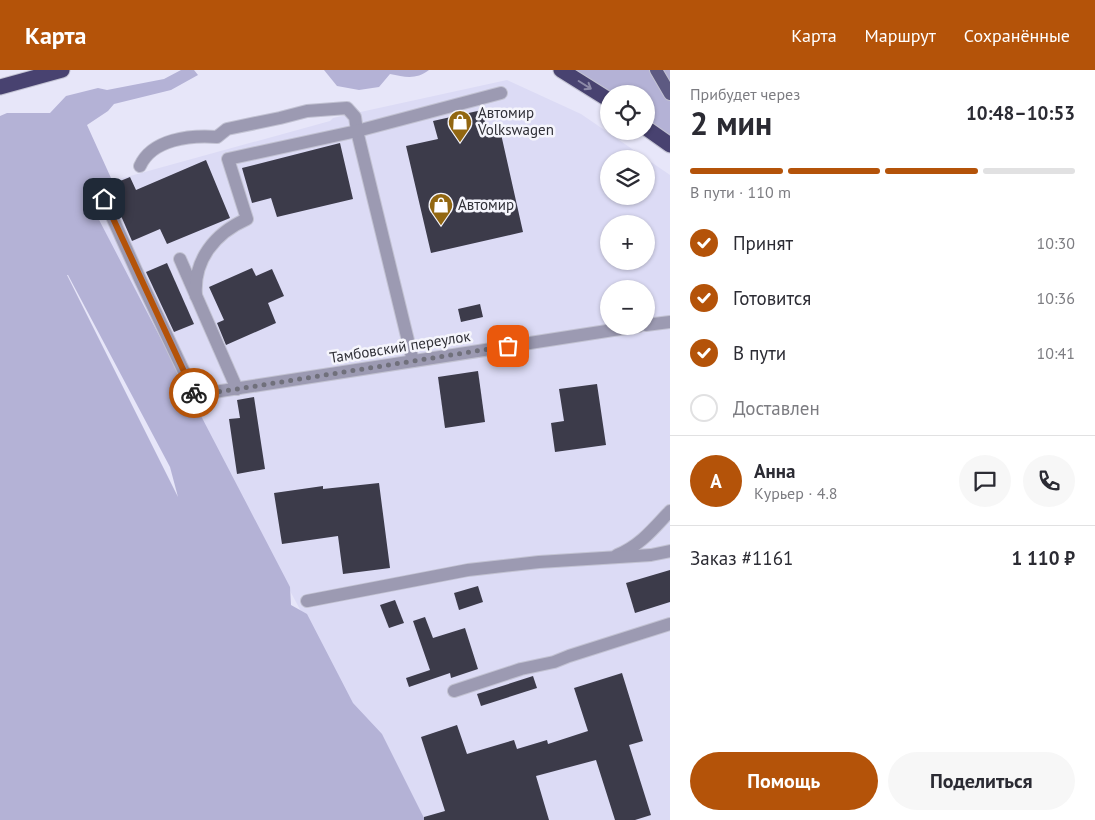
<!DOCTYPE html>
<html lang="ru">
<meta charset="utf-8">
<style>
:root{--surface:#fff;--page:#f7f7f7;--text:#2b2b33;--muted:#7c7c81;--line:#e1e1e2;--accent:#b45309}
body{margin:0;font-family:"PT Sans",sans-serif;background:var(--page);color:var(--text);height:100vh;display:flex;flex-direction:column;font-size:19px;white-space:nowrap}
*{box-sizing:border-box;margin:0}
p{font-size:16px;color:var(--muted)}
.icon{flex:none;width:28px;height:28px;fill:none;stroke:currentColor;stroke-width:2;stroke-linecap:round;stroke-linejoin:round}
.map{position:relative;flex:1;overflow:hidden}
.drawer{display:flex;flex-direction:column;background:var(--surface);width:425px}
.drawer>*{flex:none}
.buttons{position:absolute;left:600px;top:15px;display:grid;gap:10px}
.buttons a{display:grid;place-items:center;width:55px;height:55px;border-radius:50%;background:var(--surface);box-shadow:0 1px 4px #0004;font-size:25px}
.pin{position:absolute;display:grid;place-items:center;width:42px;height:42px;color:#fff;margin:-21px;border-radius:10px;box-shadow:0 2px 8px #0006}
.courier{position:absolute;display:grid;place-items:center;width:50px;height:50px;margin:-25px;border:4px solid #b45309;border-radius:50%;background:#fff;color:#222;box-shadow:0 1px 6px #0007}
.head em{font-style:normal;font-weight:600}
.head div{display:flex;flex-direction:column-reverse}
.head{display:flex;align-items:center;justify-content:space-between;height:85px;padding:0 20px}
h1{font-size:32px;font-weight:600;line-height:38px}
.bar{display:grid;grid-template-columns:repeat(4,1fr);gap:8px 5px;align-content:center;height:60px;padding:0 20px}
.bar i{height:6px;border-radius:4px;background:var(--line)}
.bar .on{background:var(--accent)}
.bar p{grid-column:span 4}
.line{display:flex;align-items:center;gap:12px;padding:0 20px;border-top:1px solid var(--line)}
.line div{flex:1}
.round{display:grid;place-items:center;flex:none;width:52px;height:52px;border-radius:26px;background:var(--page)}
ol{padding:0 20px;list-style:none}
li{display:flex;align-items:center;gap:15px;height:55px}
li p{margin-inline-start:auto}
li .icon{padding:5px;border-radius:50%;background:var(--accent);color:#fff;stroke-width:4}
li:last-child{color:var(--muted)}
li i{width:28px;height:28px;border:2px solid var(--line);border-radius:50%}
.primary-button{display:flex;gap:10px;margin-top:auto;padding:10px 20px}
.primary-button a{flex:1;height:58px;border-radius:30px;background:var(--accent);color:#fff;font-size:20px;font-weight:600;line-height:58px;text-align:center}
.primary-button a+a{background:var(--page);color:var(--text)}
header{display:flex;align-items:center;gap:30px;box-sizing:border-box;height:70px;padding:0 25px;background:var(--accent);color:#fff}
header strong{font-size:24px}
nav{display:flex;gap:28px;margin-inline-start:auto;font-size:18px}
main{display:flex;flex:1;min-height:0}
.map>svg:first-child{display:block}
.built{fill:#dcdbf5;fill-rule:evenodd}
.green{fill:#b4b2d6;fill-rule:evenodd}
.building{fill:#3c3b4a}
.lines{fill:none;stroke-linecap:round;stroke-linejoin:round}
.minor-casing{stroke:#c2c2d2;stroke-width:14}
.major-casing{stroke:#c2c2d2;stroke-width:14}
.highway-casing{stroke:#c2c2d2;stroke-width:17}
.minor{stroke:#9c9ab2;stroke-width:12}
.major{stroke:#5d5a82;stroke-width:12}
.highway{stroke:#484270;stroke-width:15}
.oneway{stroke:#8d8aa8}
.done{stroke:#70707b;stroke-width:5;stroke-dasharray:0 9}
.route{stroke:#b45309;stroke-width:6}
.labels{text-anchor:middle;stroke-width:5;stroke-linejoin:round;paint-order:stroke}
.poi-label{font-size:15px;fill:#303037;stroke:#f5f5fc;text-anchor:start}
.street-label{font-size:15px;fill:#303037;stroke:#f5f5fc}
</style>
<header>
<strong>Карта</strong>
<nav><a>Карта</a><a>Маршрут</a><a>Сохранённые</a></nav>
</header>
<main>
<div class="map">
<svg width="670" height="750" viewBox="0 0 670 750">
<rect width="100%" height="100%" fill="#e7e6f9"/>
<path class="built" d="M507 10 581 44 670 105V750H413L180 316 83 119 330 51 333 48ZM609 89H646V126H609ZM609 154H646V191H609ZM609 219H646V256H609Z"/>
<g class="green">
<path d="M181 0H194L198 5 171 20 114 34 108 41 87 55 111 108 83 119 290 517 291 535 307 544 353 633 382 664 425 750H0V46L7 43H50L66 26 98 18 107 20 164 9ZM68 205 170 397 178 427 67 205Z"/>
<path d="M324 0H429C416 10 405 7 390 4L379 17 359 20 337 16Z"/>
<path d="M574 0H670V68L646 51V24H609Z"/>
</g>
<g class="building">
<path d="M482 40 489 67 501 64 523 162 431 183 406 76 438 69 433 51Z"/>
<path d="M340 73 353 129 277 147 271 128 252 133 242 98Z"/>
<path d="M206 90 230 148 167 174 160 159 132 171 108 116 130 107 136 120Z"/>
<path d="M167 193 194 254 174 262 146 202Z"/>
<path d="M252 198 256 206 272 199 284 226 268 233 276 253 226 275 217 253 224 250 209 217Z"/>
<path d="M480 234 483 247 461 252 458 239Z"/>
<path d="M478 301 485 352 445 358 438 307Z"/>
<path d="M597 314 606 375 555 382 551 353 564 351 559 319Z"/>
<path d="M254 327 265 399 237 404 229 349 240 348 237 330Z"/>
<path d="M379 413 390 498 343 504 338 466 282 474 274 423 323 416V419Z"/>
<path d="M670 500V532L635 543 626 513Z"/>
<path d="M478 516 483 532 459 540 454 523Z"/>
<path d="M395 530 404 553 389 558 380 535Z"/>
<path d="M425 547 433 568 465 558 478 599 451 608 450 603 409 617 406 608 430 600 413 551Z"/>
<path d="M622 603 643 671 629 675 651 745 635 750H615L596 690 536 706 549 750H424V747L445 741 421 667 457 655 467 684 514 670 517 679 547 670 548 674 588 661 574 618Z"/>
<path d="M533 606 537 618 481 636 477 624Z"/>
</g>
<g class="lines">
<g class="minor-casing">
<g id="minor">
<path d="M140 96C152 69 190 65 217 67L227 59 280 48 307 41 347 38 355 47 357 61 413 291"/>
<path d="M104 129 140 209 195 325 639 256"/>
<path d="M180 189 237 319"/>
<path d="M196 226C193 190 215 163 247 149L228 89 357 61 501 23"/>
<path d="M646 255 670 252"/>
<path d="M617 485C640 476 654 458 670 441"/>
<path d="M307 531 468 500 539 492 651 485 670 481"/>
<path d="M454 621 521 599 554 592 569 586 670 554"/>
</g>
</g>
<g class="major-casing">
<path id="major" d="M656 0 670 24"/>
</g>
<g class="highway-casing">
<g id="highway">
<path d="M561 0 609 30"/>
<path d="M0 17 62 0"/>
<path d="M646 58 670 75"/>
</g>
</g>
<use href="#minor" class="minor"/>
<use href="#major" class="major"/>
<use href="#highway" class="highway"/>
</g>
<defs><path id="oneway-shaft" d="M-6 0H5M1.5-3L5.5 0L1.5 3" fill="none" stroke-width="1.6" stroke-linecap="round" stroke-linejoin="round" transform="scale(1.25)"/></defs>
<use class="oneway" href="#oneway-shaft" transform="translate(585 15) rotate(32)"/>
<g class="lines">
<path class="done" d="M194 323 195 325 237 319 508 276"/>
<path class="route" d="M104 129 194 323"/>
</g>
<defs>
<g id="shop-pin" transform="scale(1.25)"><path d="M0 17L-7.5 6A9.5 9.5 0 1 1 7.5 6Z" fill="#926711" stroke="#f5f5fc"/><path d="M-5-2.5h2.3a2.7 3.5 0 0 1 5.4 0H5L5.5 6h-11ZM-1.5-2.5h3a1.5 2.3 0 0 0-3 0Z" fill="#fff"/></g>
</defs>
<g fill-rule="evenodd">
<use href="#shop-pin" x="460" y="52"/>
<use href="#shop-pin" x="441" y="135"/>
</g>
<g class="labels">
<g class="poi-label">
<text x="478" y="48">Автомир<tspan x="478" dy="17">Volkswagen</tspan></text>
<text x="458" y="140">Автомир</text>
</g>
<g class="street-label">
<text transform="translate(400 277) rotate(-9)" y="5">Тамбовский переулок</text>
</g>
</g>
</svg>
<div class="buttons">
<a><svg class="icon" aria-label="locate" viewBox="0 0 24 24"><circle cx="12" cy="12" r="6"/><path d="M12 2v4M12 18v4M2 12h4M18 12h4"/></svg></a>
<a><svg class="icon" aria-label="layers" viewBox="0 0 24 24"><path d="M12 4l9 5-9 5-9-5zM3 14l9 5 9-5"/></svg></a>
<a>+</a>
<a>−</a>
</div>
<div class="pin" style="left:508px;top:276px;background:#ea580c"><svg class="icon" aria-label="bag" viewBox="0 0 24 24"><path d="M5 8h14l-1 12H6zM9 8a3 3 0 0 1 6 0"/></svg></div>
<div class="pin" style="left:104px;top:129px;background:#1f2937"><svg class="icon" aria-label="home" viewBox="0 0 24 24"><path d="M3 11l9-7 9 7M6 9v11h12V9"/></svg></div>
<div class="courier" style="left:194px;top:323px"><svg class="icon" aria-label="bike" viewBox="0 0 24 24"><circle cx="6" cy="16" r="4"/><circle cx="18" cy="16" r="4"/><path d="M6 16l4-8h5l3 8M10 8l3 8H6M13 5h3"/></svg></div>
</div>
<section class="drawer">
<div class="head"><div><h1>2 мин</h1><p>Прибудет через</p></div><em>10:48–10:53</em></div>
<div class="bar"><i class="on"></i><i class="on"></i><i class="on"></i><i></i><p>В пути · 110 m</p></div>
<ol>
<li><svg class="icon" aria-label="check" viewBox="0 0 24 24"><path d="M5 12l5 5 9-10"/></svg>Принят<p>10:30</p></li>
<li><svg class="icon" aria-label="check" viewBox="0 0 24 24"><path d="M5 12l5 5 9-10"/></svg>Готовится<p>10:36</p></li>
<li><svg class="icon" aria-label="check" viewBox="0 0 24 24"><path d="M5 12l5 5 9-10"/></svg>В пути<p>10:41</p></li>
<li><i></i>Доставлен</li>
</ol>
<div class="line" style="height:90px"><b class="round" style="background:var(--accent);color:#fff">А</b><div><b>Анна</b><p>Курьер · 4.8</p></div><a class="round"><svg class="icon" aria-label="chat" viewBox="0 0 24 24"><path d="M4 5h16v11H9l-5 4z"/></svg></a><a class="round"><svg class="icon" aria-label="phone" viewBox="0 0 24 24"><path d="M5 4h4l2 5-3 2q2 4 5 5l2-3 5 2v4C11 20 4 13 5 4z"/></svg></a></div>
<div class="line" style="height:65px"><div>Заказ #1161</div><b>1 110 ₽</b></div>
<div class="primary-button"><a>Помощь</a><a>Поделиться</a></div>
</section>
</main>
